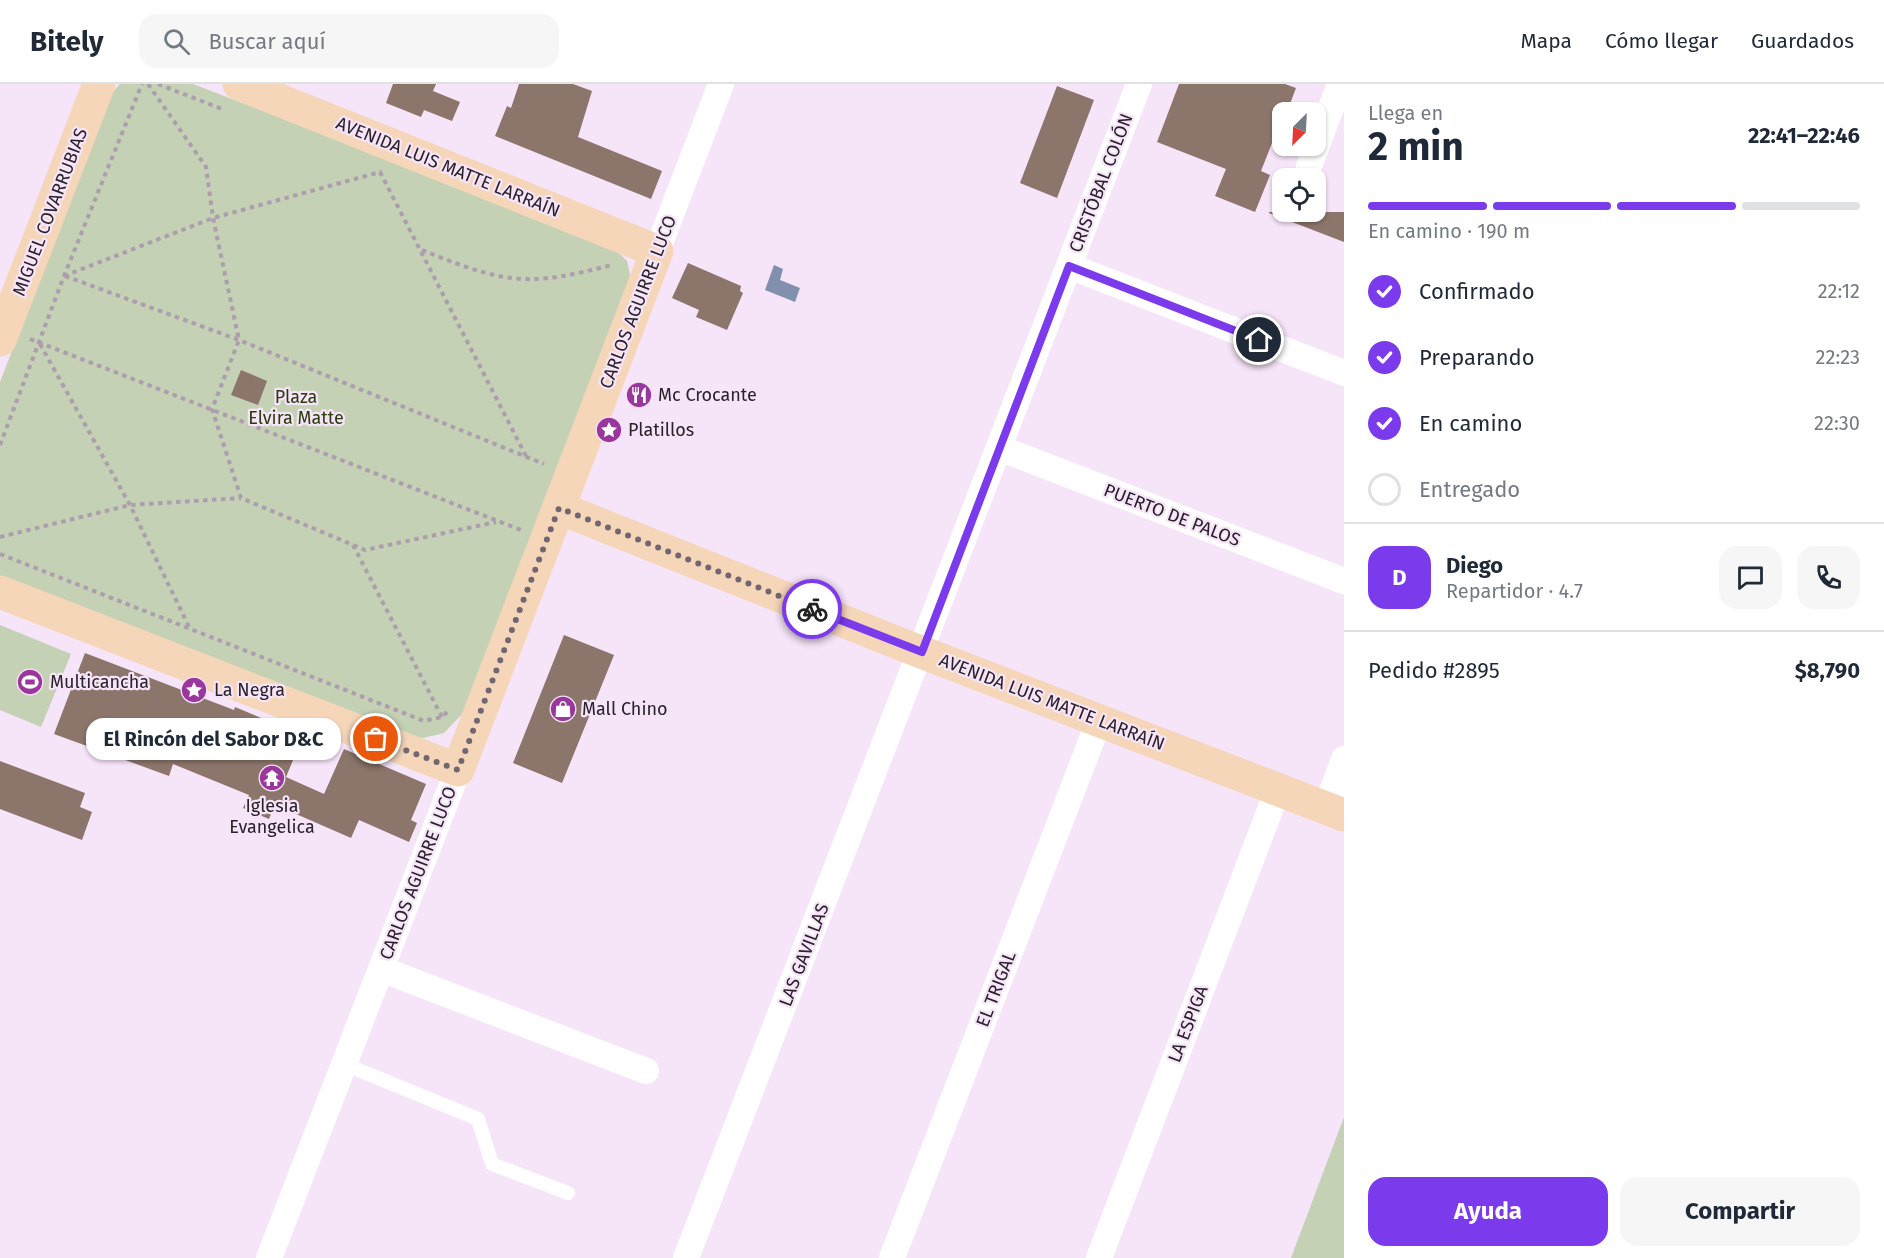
<!DOCTYPE html>
<html lang="es">
<meta charset="utf-8">
<style>
:root{--surface:#fff;--page:#f6f6f7;--text:#1f2937;--muted:#747a83;--line:#e0e1e3;--accent:#7c3aed}
body{margin:0;font-family:"Fira Sans",sans-serif;background:var(--page);color:var(--text);height:100vh;display:flex;flex-direction:column;font-size:22px;white-space:nowrap}
*{box-sizing:border-box;margin:0}
p{font-size:20px;color:var(--muted)}
.icon{flex:none;width:33px;height:33px;fill:none;stroke:currentColor;stroke-width:2;stroke-linecap:round;stroke-linejoin:round}
.map{position:relative;flex:1;overflow:hidden}
.panel{display:flex;flex-direction:column;background:var(--surface);width:540px}
.panel>*{flex:none}
.needle{width:39px;rotate:204deg}
.controls{position:absolute;left:1272px;top:18px;display:grid;gap:12px}
.controls a{display:grid;place-items:center;width:54px;height:54px;border-radius:12px;background:var(--surface);box-shadow:0 2px 4px #0004;font-size:30px}
.pin{position:absolute;display:grid;place-items:center;width:51px;height:51px;color:#fff;margin:-26px;border:3px solid #fff;border-radius:50%;box-shadow:0 2px 6px #0007}
.courier{position:absolute;display:grid;place-items:center;width:60px;height:60px;margin:-30px;border:4px solid #7c3aed;border-radius:50%;background:#fff;color:#222;box-shadow:0 2px 8px #0007}
.bubble{position:absolute;height:42px;border-radius:18px;background:var(--surface);box-shadow:0 2px 4px #0004;font-size:20px;font-weight:700;line-height:42px;text-align:center}
.overview em{font-style:normal;font-weight:700}
.overview div{display:flex;flex-direction:column-reverse}
.overview{display:flex;align-items:center;justify-content:space-between;height:102px;padding:0 24px}
h1{font-size:39px;font-weight:700;line-height:45px}
.bar{display:grid;grid-template-columns:repeat(4,1fr);gap:9px 6px;align-content:center;height:72px;padding:0 24px}
.bar i{height:8px;border-radius:4px;background:var(--line)}
.bar .selected{background:var(--accent)}
.bar p{grid-column:span 4}
.line{display:flex;align-items:center;gap:15px;padding:0 24px;border-top:2px solid var(--line)}
.line div{flex:1}
.round{display:grid;place-items:center;flex:none;width:63px;height:63px;border-radius:18px;background:var(--page)}
ol{padding:0 24px;list-style:none}
li{display:flex;align-items:center;gap:18px;height:66px}
li p{margin-inline-start:auto}
li .icon{padding:6px;border-radius:50%;background:var(--accent);color:#fff;stroke-width:4}
li:last-child{color:var(--muted)}
li i{width:33px;height:33px;border:3px solid var(--line);border-radius:50%}
.cta{display:flex;gap:12px;margin-top:auto;padding:12px 24px}
.cta a{flex:1;height:69px;border-radius:18px;background:var(--accent);color:#fff;font-size:24px;font-weight:700;line-height:69px;text-align:center}
.cta a+a{background:var(--page);color:var(--text)}
header{display:flex;align-items:center;gap:36px;box-sizing:border-box;height:84px;padding:0 30px;background:var(--surface);border-bottom:2px solid var(--line)}
header strong{font-size:28px}
nav{display:flex;gap:33px;margin-inline-start:auto;font-size:21px}
.search{width:420px;height:54px;background:var(--page);display:flex;align-items:center;gap:15px;box-sizing:border-box;padding:0 21px;border-radius:18px;color:var(--muted);font-size:22px}
main{display:flex;flex:1;min-height:0}
.map>svg:first-child{display:block}
.green{fill:#c4d1b5}
.water{fill:#8191ad}
.building{fill:#8c756a}
.lines{fill:none;stroke-linecap:round;stroke-linejoin:round}
.path{stroke:#ac9ead;stroke-width:4;stroke-dasharray:4.5 4.5;stroke-linecap:butt}
.lane{stroke:#fff;stroke-width:14}
.street{stroke:#fff;stroke-width:26}
.secondary{stroke:#f5d6b9;stroke-width:33}
.done{stroke:#716671;stroke-width:6;stroke-dasharray:0 10.8}
.route{stroke:#7c3aed;stroke-width:8}
.labels{text-anchor:middle;stroke-width:4.5;stroke-linejoin:round;paint-order:stroke}
.street-label{font-size:18px;fill:#292229;stroke:#f6e4f8}
.poi-label{font-size:18px;fill:#292229;stroke:#f6e4f8;text-anchor:start}
.park-label{font-size:18px;fill:#2a3c0a;stroke:#f6e4f8}
</style>
<header>
<strong>Bitely</strong>
<div class="search"><svg class="icon" aria-label="search" viewBox="0 0 24 24"><circle cx="10" cy="10" r="6"/><path d="M15 15l6 6"/></svg>Buscar aquí</div>
<nav><a>Mapa</a><a>Cómo llegar</a><a>Guardados</a></nav>
</header>
<main>
<div class="map">
<svg width="1344" height="1174" viewBox="0 0 1344 1174">
<rect width="100%" height="100%" fill="#f6e4f8"/>
<g class="green">
<path d="M120 0H193L612 162 627 177 631 195 465 627 444 649 419 655 0 492V298L111 10Z"/>
<path d="M0 541 71 570 41 643 0 626Z"/>
<path d="M1344 1033V1174H1291Z"/>
</g>
<path class="water" d="M774 181 783 185 780 196 800 204 795 218 765 206Z"/>
<g class="building">
<path d="M393 0H436L433 7 460 18 452 37 424 26 421 33 386 19Z"/>
<path d="M519 0H573L592 7 578 53 662 87 651 115 495 52 507 22 511 24Z"/>
<path d="M1179 0H1285L1296 4 1287 28H1282V39L1279 41 1261 87 1270 91 1255 128 1215 112 1226 85 1157 58Z"/>
<path d="M1057 2 1094 16 1057 114 1020 99Z"/>
<path d="M1269 128H1344V158L1269 129Z"/>
<path d="M688 179 741 202 740 207 743 209 727 246 696 233 699 226 672 214Z"/>
<path d="M241 286 267 297 258 321 231 311Z"/>
<path d="M564 551 614 571 562 699 513 679Z"/>
<path d="M85 569 234 626 235 623 266 636 261 649 298 664 286 693 324 710 344 665 426 700 411 736 417 739 409 758 359 736 351 754 280 723 278 728 273 725 269 735 243 724 249 711 173 680 169 692 54 650Z"/>
<path d="M0 677 85 709 80 723 92 728 82 756 0 725Z"/>
</g>
<g class="lines">
<g class="path">
<path d="M148 0 206 83 213 134 239 256 212 325 241 414 365 466 496 438"/>
<path d="M158 0 222 25"/>
<path d="M422 166C462 182 503 200 548 194 569 192 591 186 612 181"/>
<path d="M64 192 213 134 380 88 526 372"/>
<path d="M65 192 239 256 544 380"/>
<path d="M30 255 521 446"/>
<path d="M40 260 130 421 190 545"/>
<path d="M0 361 64 192 142 0"/>
<path d="M0 453 130 421 241 414"/>
<path d="M353 461 442 633"/>
<path d="M0 470 424 637 442 633 447 628"/>
</g>
<path class="lane" d="M344 980 478 1035 492 1080 568 1109"/>
<g class="street">
<path d="M1309 82 1340 0"/>
<path d="M657 167 721 0"/>
<path d="M1069 182 1344 289"/>
<path d="M999 364 1344 497"/>
<path d="M1326 724 1344 675"/>
<path d="M381 885 646 987"/>
<path d="M269 1174 458 686"/>
<path d="M686 1174 1139 0"/>
<path d="M892 1174 1099 637"/>
<path d="M1099 1174 1278 705"/>
</g>
<g class="secondary">
<path d="M0 256 99 0"/>
<path d="M559 424 903 561 1344 731"/>
<path d="M0 508 458 686 657 167 239 0"/>
</g>
</g>
<g class="lines">
<path class="done" d="M376 655 458 686 559 424 812 525"/>
<path class="route" d="M812 525 922 568 1069 182 1259 256"/>
</g>
<defs>
<g id="restaurant-disc" transform="scale(1.35)"><circle r="9.5" fill="#9a379d" stroke="#f6e4f8"/><path d="M-5-6h1v4h1v-4h1v4h1v-4h1v5L-1.5 .5V6h-2V.5L-5-1ZM5-6V6H3V1.5H1.5Q1.5-4 5-6Z" fill="#fff"/></g>
<g id="sight-disc" transform="scale(1.35)"><circle r="9.5" fill="#9a379d" stroke="#f6e4f8"/><path d="M0-6L1.8-2.2L6-1.7L2.9 1.2L3.7 5.4L0 3.3L-3.7 5.4L-2.9 1.2L-6-1.7L-1.8-2.2Z" fill="#fff"/></g>
<g id="stadium-disc" transform="scale(1.35)"><circle r="9.5" fill="#9a379d" stroke="#f6e4f8"/><path d="M0-5a6.5 5 0 1 0 0 10a6.5 5 0 1 0 0-10ZM-3.5-1.8h7v3.6h-7Z" fill="#fff"/></g>
<g id="shop-disc" transform="scale(1.35)"><circle r="9.5" fill="#9a379d" stroke="#f6e4f8"/><path d="M-5-2.5h2.3a2.7 3.5 0 0 1 5.4 0H5L5.5 6h-11ZM-1.5-2.5h3a1.5 2.3 0 0 0-3 0Z" fill="#fff"/></g>
<g id="temple-disc" transform="scale(1.35)"><circle r="9.5" fill="#9a379d" stroke="#f6e4f8"/><path d="M0-6L5-2H3V0L6.5 2.5H4V6H1.5V3h-3V6H-4V2.5H-6.5L-3 0V-2H-5Z" fill="#fff"/></g>
</defs>
<g fill-rule="evenodd">
<use href="#restaurant-disc" x="639" y="311"/>
<use href="#sight-disc" x="609" y="346"/>
<use href="#stadium-disc" x="30" y="598"/>
<use href="#sight-disc" x="194" y="606"/>
<use href="#shop-disc" x="563" y="625"/>
<use href="#temple-disc" x="272" y="694"/>
</g>
<g class="labels">
<g class="street-label">
<text transform="translate(448 83) rotate(22)" y="6">AVENIDA LUIS MATTE LARRAÍN</text>
<text transform="translate(1101 99) rotate(-69)" y="6">CRISTÓBAL COLÓN</text>
<text transform="translate(50 128) rotate(-69)" y="6">MIGUEL COVARRUBIAS</text>
<text transform="translate(638 218) rotate(-69)" y="6">CARLOS AGUIRRE LUCO</text>
<text transform="translate(1172 431) rotate(21)" y="6">PUERTO DE PALOS</text>
<text transform="translate(1052 618) rotate(21)" y="6">AVENIDA LUIS MATTE LARRAÍN</text>
<text transform="translate(418 789) rotate(-69)" y="6">CARLOS AGUIRRE LUCO</text>
<text transform="translate(804 871) rotate(-69)" y="6">LAS GAVILLAS</text>
<text transform="translate(996 905) rotate(-69)" y="6">EL TRIGAL</text>
<text transform="translate(1188 940) rotate(-69)" y="6">LA ESPIGA</text>
</g>
<g class="poi-label">
<text x="658" y="317">Mc Crocante</text>
<text x="628" y="352">Platillos</text>
<text x="50" y="604">Multicancha</text>
<text x="214" y="612">La Negra</text>
<text x="582" y="631">Mall Chino</text>
<text x="272" y="728" text-anchor="middle">Iglesia<tspan x="272" dy="21">Evangelica</tspan></text>
</g>
<g class="park-label">
<text x="296" y="319">Plaza<tspan x="296" dy="21">Elvira Matte</tspan></text>
</g>
</g>
</svg>
<div class="controls">
<a><svg class="needle" viewBox="-14 -14 28 28"><path d="M0-13l5 13h-10z" fill="#e53935"/><path d="M0 13l5-13h-10z" fill="#747a83"/></svg></a>
<a><svg class="icon" aria-label="locate" viewBox="0 0 24 24"><circle cx="12" cy="12" r="6"/><path d="M12 2v4M12 18v4M2 12h4M18 12h4"/></svg></a>
</div>
<div class="pin" style="left:376px;top:655px;background:#ea580c"><svg class="icon" aria-label="bag" viewBox="0 0 24 24"><path d="M5 8h14l-1 12H6zM9 8a3 3 0 0 1 6 0"/></svg></div>
<div class="pin" style="left:1259px;top:256px;background:#1f2937"><svg class="icon" aria-label="home" viewBox="0 0 24 24"><path d="M3 11l9-7 9 7M6 9v11h12V9"/></svg></div>
<div class="courier" style="left:812px;top:525px"><svg class="icon" aria-label="bike" viewBox="0 0 24 24"><circle cx="6" cy="16" r="4"/><circle cx="18" cy="16" r="4"/><path d="M6 16l4-8h5l3 8M10 8l3 8H6M13 5h3"/></svg></div>
<div class="bubble" style="left:86px;top:634px;width:255px">El Rincón del Sabor D&amp;C</div>
</div>
<section class="panel">
<div class="overview"><div><h1>2 min</h1><p>Llega en</p></div><em>22:41–22:46</em></div>
<div class="bar"><i class="selected"></i><i class="selected"></i><i class="selected"></i><i></i><p>En camino · 190 m</p></div>
<ol>
<li><svg class="icon" aria-label="check" viewBox="0 0 24 24"><path d="M5 12l5 5 9-10"/></svg>Confirmado<p>22:12</p></li>
<li><svg class="icon" aria-label="check" viewBox="0 0 24 24"><path d="M5 12l5 5 9-10"/></svg>Preparando<p>22:23</p></li>
<li><svg class="icon" aria-label="check" viewBox="0 0 24 24"><path d="M5 12l5 5 9-10"/></svg>En camino<p>22:30</p></li>
<li><i></i>Entregado</li>
</ol>
<div class="line" style="height:108px"><b class="round" style="background:var(--accent);color:#fff">D</b><div><b>Diego</b><p>Repartidor · 4.7</p></div><a class="round"><svg class="icon" aria-label="chat" viewBox="0 0 24 24"><path d="M4 5h16v11H9l-5 4z"/></svg></a><a class="round"><svg class="icon" aria-label="phone" viewBox="0 0 24 24"><path d="M5 4h4l2 5-3 2q2 4 5 5l2-3 5 2v4C11 20 4 13 5 4z"/></svg></a></div>
<div class="line" style="height:78px"><div>Pedido #2895</div><b>$8,790</b></div>
<div class="cta"><a>Ayuda</a><a>Compartir</a></div>
</section>
</main>
